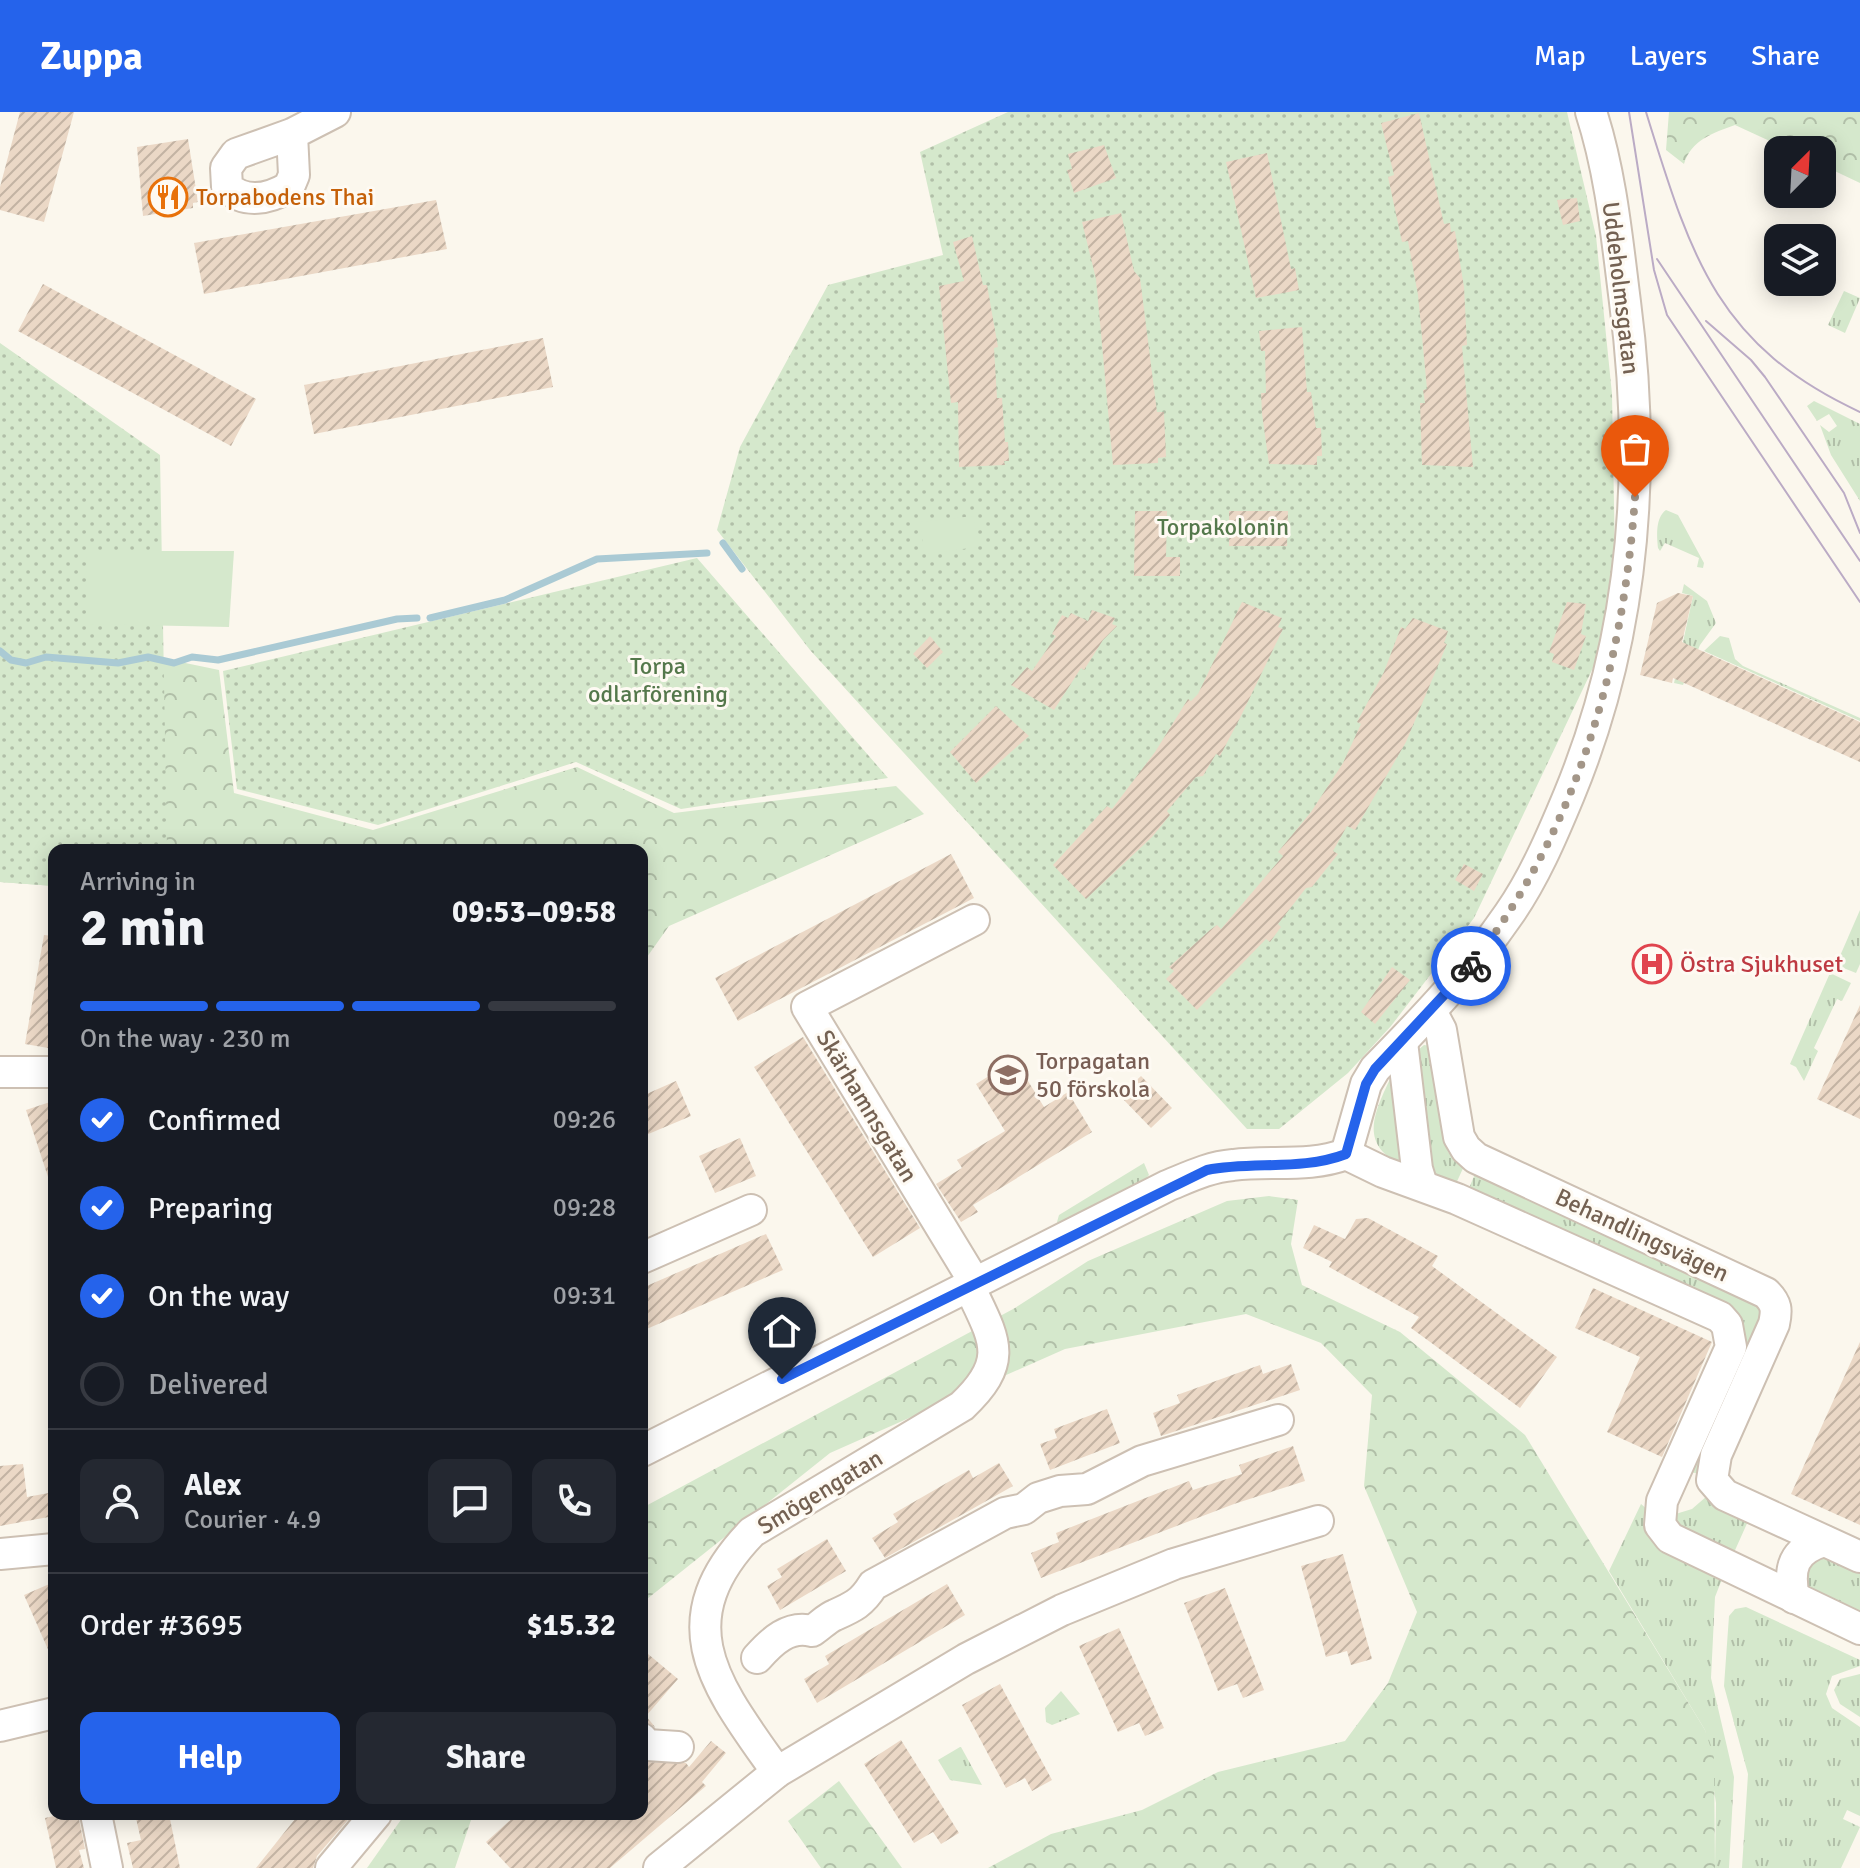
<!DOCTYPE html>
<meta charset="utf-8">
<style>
:root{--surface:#171b24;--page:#242831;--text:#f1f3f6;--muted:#9ea1a6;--line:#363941;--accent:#2563eb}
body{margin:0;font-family:Signika,sans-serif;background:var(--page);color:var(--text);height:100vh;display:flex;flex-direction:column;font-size:30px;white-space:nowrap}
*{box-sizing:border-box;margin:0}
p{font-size:26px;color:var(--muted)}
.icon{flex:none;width:44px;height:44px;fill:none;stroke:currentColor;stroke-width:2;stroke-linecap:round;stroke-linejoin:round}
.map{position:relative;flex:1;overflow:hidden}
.side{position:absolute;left:48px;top:732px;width:600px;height:976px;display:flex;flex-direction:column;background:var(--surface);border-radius:16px;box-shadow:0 4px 20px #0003}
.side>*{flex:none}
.needle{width:52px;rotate:24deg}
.buttons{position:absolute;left:1764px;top:24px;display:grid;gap:16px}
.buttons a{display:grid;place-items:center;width:72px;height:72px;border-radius:16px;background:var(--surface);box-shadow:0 4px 20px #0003;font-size:40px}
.pin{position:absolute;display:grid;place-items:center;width:68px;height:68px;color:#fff;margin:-82px -34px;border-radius:50% 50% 50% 0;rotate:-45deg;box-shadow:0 0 8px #0007}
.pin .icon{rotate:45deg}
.courier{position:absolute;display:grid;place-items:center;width:80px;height:80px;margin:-40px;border:6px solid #2563eb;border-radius:50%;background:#fff;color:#222;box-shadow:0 2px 10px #0007}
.overview em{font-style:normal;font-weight:700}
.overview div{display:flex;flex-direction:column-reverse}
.overview{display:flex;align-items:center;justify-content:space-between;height:136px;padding:0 32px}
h1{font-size:52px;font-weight:700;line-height:60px}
.bar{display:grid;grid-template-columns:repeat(4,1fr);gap:12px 8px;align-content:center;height:96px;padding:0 32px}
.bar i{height:10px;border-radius:6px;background:var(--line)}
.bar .current{background:var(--accent)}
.bar p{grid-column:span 4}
.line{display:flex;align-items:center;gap:20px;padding:0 32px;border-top:2px solid var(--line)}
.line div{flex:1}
.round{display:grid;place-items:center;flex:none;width:84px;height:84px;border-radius:16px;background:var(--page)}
ol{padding:0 32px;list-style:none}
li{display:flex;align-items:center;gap:24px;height:88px}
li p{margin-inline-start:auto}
li .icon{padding:8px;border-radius:50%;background:var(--accent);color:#fff;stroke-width:4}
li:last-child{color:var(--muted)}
li i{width:44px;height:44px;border:4px solid var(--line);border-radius:50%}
.cta{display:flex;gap:16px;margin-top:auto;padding:16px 32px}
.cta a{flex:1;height:92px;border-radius:16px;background:var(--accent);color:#fff;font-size:32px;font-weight:700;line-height:92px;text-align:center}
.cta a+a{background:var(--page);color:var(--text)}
header{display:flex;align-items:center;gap:48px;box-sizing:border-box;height:112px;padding:0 40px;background:var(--accent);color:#fff}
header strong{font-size:38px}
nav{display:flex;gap:44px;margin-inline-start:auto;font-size:28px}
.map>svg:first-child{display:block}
.grass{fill:url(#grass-tufts)}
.forest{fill:url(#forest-crowns)}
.park{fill:url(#park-dots)}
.pitch{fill:#d5e8cc}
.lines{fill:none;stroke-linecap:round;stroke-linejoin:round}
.stream{stroke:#aacad4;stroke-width:7}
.building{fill:url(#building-hatch)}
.street-casing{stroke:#cdc0b3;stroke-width:34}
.street{stroke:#fff;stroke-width:30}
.tram{stroke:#bbabc5;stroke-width:2}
.done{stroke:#a39688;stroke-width:8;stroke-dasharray:0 14.4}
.route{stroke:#2563eb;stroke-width:10}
.labels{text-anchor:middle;stroke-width:6;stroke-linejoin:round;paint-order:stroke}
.food-label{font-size:24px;fill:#c56008;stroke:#fefaf3;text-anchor:start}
.street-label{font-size:24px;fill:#746152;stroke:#fefaf3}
.park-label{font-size:24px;fill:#54784b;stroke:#fefaf3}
.health-label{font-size:24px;fill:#be3a42;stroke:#fefaf3;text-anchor:start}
.education-label{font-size:24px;fill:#785e54;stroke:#fefaf3;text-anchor:start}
</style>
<header>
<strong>Zuppa</strong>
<nav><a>Map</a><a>Layers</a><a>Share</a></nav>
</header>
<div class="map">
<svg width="1860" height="1756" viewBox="0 0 1860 1756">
<defs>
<pattern id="grass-tufts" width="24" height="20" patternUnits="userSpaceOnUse" patternTransform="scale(2)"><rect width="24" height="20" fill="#d5e8cc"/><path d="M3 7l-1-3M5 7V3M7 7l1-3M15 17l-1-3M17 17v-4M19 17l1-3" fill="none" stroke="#b1bfa8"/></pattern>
<pattern id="forest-crowns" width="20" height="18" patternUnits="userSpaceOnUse" patternTransform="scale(2)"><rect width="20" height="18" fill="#d5e8cc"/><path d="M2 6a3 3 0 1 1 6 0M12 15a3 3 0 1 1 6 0" fill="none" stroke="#b1bfa8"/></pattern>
<pattern id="park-dots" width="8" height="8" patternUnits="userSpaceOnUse" patternTransform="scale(2)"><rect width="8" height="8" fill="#d5e8cc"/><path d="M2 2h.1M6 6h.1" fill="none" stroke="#b1bfa8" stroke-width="1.8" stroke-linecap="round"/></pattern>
<pattern id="building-hatch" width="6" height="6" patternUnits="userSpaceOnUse" patternTransform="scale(2)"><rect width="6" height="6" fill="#ebd8c6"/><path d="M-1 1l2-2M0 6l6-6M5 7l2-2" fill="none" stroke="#c3b3a3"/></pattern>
</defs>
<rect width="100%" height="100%" fill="#fbf7ed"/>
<g class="grass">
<path d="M1844 179 1860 186 1845 221 1828 213Z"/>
<path d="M1814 289 1860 312V389L1831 343 1820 313 1829 320 1837 314 1829 302 1817 309 1807 294Z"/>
<path d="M1666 398 1678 403 1704 451 1703 456 1697 455 1699 446 1665 431 1660 439 1658 436C1657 424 1655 406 1666 398Z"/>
<path d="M1684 472 1707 489 1716 511 1700 533 1683 573 1674 571 1693 484 1682 481Z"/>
<path d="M1720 524 1729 526 1735 547 1743 554 1860 606V609L1704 539Z"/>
<path d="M1860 798V852L1856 861 1836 853Z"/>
<path d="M1830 861 1851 871 1842 889 1837 887 1814 936 1818 939 1804 969 1796 955 1790 952Z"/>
<path d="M1424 933 1431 934 1436 944 1448 1040 1465 1052 1454 1076 1432 1066 1418 938Z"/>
<path d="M1395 964 1406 1048 1401 1052C1358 1032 1375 999 1391 965Z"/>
<path d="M1144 1051 1149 1063 1142 1071 1059 1113 1057 1110 1059 1103Z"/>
<path d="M1477 1057 1765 1197 1696 1361 1687 1360 1743 1230 1467 1081Z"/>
<path d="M1707 1384 1749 1407 1732 1445 1687 1427 1669 1404 1692 1397Z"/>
<path d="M1641 1392 1724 1462 1715 1485 1711 1566 1734 1665 1729 1756H1715L1716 1691 1705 1618 1609 1459Z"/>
<path d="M1822 1441 1860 1458V1505L1802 1478 1800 1453Z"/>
<path d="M1746 1495 1860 1548V1554L1832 1564 1826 1582 1832 1596 1860 1615V1704L1847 1698 1843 1707 1860 1715 1841 1756H1742L1748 1662 1724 1574 1729 1504 1735 1497Z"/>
<path d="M1860 1562V1605L1840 1592 1834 1578 1840 1567Z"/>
<path d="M1061 1579 1080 1602 1052 1613 1046 1610 1045 1596Z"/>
<path d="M960 1635H961L982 1673 950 1668 938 1648Z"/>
</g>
<g class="forest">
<path d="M1669 0H1860V71L1822 53V38H1789L1735 13C1713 21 1691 28 1684 52L1666 38Z"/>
<path d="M0 494 27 518 219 558 234 681 373 718 577 655 674 701 896 674 924 702 669 814 642 852V738H54V774L0 770Z"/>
<path d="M1269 1084 1298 1088 1291 1132 1302 1173 1400 1220 1525 1323 1705 1618 1714 1646 1715 1756H988L1051 1722 1142 1698 1218 1660 1345 1629 1388 1571 1417 1500 1364 1374 1372 1283 1321 1231 1246 1202 1065 1237 830 1341 642 1491V1396L1015 1196 1088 1149 1227 1089Z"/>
<path d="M839 1669 902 1756H821L788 1709Z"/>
<path d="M405 1702H473L455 1756H367Z"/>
</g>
<g class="park">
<path d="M1008 0H1567L1596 124 1612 282 1615 448 1601 539 1474 806 1391 914 1348 961 1279 1017H1247L810 538 717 418 740 335 828 173 943 143 920 40Z"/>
<path d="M0 231 160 343 167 738H54V774L0 770Z"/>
<path d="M697 446 888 666 681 697 576 650 378 713 237 677 223 559Z"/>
</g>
<g class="pitch">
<path d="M974 404 978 435 924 442 920 410Z"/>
<path d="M86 439H234L229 515 87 512Z"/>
</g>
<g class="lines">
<g class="stream">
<path d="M723 431 742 457"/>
<path d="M430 506 505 488 597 447 707 441"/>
<path d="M0 539 11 548 26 551 46 545 118 551 148 545 174 551 192 545 218 548 397 507 417 506"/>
</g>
</g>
<g class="building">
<path d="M20 0H74L44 110 0 98V75Z"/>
<path d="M1419 1 1444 112 1450 111 1451 120 1455 119 1464 175 1467 233 1462 234 1473 355 1422 353 1420 291H1425L1423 278 1427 277 1418 183 1408 129 1402 130 1388 65 1394 63 1381 11Z"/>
<path d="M188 27 198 90 193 91V96L143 104 137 35Z"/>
<path d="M1104 33 1116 66 1074 81 1067 58 1072 57 1068 42Z"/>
<path d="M1267 41 1291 157 1295 156 1299 178 1256 186 1226 50Z"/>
<path d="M1577 86 1580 109 1563 113 1557 88Z"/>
<path d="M436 88 447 137 204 182 194 131Z"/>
<path d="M1121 101 1134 159 1140 166 1157 300H1164L1166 345 1158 346V351L1113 353 1096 167 1082 110Z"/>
<path d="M972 124 983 173H987L998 235 994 236 997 286H1002L1005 330H1008L1009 349H1004L1005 353 959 355 958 290 951 291 939 174 964 169 953 130Z"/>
<path d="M43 172 256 287 231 334 18 219Z"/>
<path d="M1302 215 1307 280H1311L1316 316H1321L1322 344H1317V353L1269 352 1262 302 1261 281H1266L1265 239H1261L1259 219Z"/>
<path d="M543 226 553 275 314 322 304 273Z"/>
<path d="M1135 399H1167L1166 445H1180V464H1134Z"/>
<path d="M1229 399H1288L1287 434H1229Z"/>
<path d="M1678 481 1693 484 1682 530 1860 610V650L1673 566 1672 571 1640 563 1657 491Z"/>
<path d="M1242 490 1282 506 1278 515 1283 517 1240 606 1220 644 1216 642 1203 664 1196 665 1167 699 1170 703 1152 725 1086 787 1053 753 1107 694 1112 697 1155 640 1188 587 1191 589 1198 582Z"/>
<path d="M1567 490 1586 492 1581 522 1586 524 1574 558 1552 550 1554 542 1549 540Z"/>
<path d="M1092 498 1115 506 1112 512 1117 514 1103 528 1084 558 1081 556 1054 598 1011 573 1027 555 1032 559 1056 524 1052 522 1062 503 1068 506 1071 501 1088 509Z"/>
<path d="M1413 506 1448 519 1444 531 1447 532 1406 630 1355 718 1347 714 1333 739 1338 742 1312 775 1306 776 1278 812 1281 815 1270 830 1266 827 1197 898 1166 867 1174 859 1169 855 1210 818 1217 813 1221 817 1283 744 1278 740 1311 700 1343 651 1361 612 1357 610 1384 560 1401 515 1405 517Z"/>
<path d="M930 524 943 540 927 556 913 542Z"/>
<path d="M996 594 1029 624 976 671 950 640Z"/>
<path d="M951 742 974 786 738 909 715 866Z"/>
<path d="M1464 752 1483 762 1474 779 1455 768Z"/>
<path d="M44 823 54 824V937L25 932Z"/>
<path d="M1392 855 1410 868 1375 912 1361 900Z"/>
<path d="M1860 893V1007L1817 987Z"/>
<path d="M803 925 920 1116 873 1145 754 955Z"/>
<path d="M1015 948 1044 995 1068 980 1092 1020 973 1093 978 1100 961 1110 936 1072 962 1056 957 1048 1005 1019 976 972Z"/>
<path d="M1141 964 1172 996 1151 1016 1120 984Z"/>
<path d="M676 969 691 1004 646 1023 642 1013V984Z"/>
<path d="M50 990 54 1003V1070L50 1071 26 998Z"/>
<path d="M740 1026 756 1064 715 1081 699 1044Z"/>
<path d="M1368 1106 1438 1144 1432 1154 1557 1245 1520 1296 1411 1216 1419 1205 1329 1155 1332 1150 1303 1136 1314 1113 1345 1127 1356 1107Z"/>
<path d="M766 1122 783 1158 642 1219V1176Z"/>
<path d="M1593 1176 1712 1230 1662 1345 1607 1320 1640 1245 1575 1216Z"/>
<path d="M1860 1230V1413L1791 1382Z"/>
<path d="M1291 1252 1300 1278 1161 1324 1153 1301 1180 1291 1177 1283 1260 1253 1263 1262Z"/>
<path d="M1107 1297 1120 1331 1050 1358 1040 1332 1057 1326 1054 1317Z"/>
<path d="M1293 1334 1305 1369 1234 1392 1041 1466 1031 1441 1059 1430 1056 1421 1189 1369 1193 1378 1242 1362 1239 1353Z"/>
<path d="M999 1351 1013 1374 885 1446 872 1426 898 1410 893 1402 969 1358 973 1366Z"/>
<path d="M23 1352 27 1385 54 1380V1404L0 1414V1354Z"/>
<path d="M827 1427 846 1459 780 1498 767 1474 782 1465 777 1457Z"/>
<path d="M1343 1442 1372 1547 1351 1553 1347 1539 1326 1545 1301 1454Z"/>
<path d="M54 1470V1551L24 1483Z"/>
<path d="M947 1472 965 1503 817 1591 804 1567 829 1552 825 1544Z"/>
<path d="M1225 1476 1264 1578 1243 1586 1237 1572 1218 1579 1184 1491Z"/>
<path d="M1119 1516 1164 1616 1145 1624 1139 1611 1118 1620 1079 1534Z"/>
<path d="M642 1537 678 1567 646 1604 655 1615 642 1609Z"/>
<path d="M1000 1572 1052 1668 1032 1679 1025 1666 1006 1676 962 1593Z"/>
<path d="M901 1628 959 1721 941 1732 933 1720 914 1731 864 1652Z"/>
<path d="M711 1629 726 1641 702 1670 706 1674 610 1756H510L486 1730 517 1702H642V1650L686 1651 689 1655Z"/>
<path d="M63 1702H78L85 1737 79 1738 84 1756H56L45 1706Z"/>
<path d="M135 1702H169L180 1756H133L127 1731 141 1728Z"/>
<path d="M299 1702H353L317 1744 313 1756H256Z"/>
</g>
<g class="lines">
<g class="street-casing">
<g id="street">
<path d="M292 22 294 63 289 75C269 87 245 92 227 75L226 56 236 42 292 22 335 0"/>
<path d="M974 808 807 895 975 1171"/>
<path d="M1431 899 1441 918 1459 1025 1466 1037 1476 1046 1766 1181C1777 1192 1777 1198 1774 1212L1716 1343 1712 1368 1725 1383 1860 1445"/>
<path d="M1402 930 1417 1057 1422 1073"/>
<path d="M0 960H54"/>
<path d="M1346 1042 1366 972 1375 957C1423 908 1470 859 1509 802 1534 766 1552 724 1569 683 1634 526 1647 358 1625 190 1617 127 1611 61 1591 0"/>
<path d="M642 1146 751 1098"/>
<path d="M642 1339 1167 1074C1189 1065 1209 1055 1233 1053 1271 1048 1309 1056 1346 1042L1383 1060 1457 1087 1720 1205 1727 1213 1731 1235 1662 1389 1660 1413 1670 1426 1860 1517"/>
<path d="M0 1442 54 1437"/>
<path d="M1794 1486C1788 1456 1793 1438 1824 1429"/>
<path d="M757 1546C772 1529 789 1513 812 1519 820 1514 827 1506 835 1503 853 1495 862 1491 873 1473L1005 1401 1024 1397 1038 1386 1060 1379 1087 1377 1142 1349 1278 1308"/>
<path d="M0 1614 54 1601"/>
<path d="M642 1627 647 1633 678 1635"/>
<path d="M777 1660C718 1576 663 1512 752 1420L962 1294C1011 1248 994 1227 969 1174"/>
<path d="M96 1702 107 1756"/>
<path d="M331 1756 376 1702"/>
<path d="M659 1756 777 1660 966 1547 1062 1498 1174 1452 1318 1409"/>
</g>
</g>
<use href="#street" class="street"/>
<g class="tram">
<path d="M1629 0 1654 158 1667 203 1860 490"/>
<path d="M1646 0C1690 141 1715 233 1860 300"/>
<path d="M1657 147 1860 449"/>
<path d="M1706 209 1751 248 1765 265 1844 381 1860 421"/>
</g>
</g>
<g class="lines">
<path class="done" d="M1471 854C1577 717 1623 557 1635 385"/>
<path class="route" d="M782 1267 1207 1058C1252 1049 1302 1059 1346 1042L1366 972 1375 957 1471 854"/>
</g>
<defs>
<g id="restaurant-ring" transform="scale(2)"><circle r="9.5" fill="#fefaf3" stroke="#e8710a" stroke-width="1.5"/><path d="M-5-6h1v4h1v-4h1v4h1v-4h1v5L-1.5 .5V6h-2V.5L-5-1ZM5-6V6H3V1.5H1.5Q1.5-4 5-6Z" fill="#e8710a"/></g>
<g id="hospital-ring" transform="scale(2)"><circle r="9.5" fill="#fefaf3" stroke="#e0444e" stroke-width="1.5"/><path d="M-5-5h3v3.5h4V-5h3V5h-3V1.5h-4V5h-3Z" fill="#e0444e"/></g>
<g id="school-ring" transform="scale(2)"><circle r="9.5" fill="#fefaf3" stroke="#8d6e63" stroke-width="1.5"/><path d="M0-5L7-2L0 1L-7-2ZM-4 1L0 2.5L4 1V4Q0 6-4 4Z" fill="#8d6e63"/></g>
</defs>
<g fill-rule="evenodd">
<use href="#restaurant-ring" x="168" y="85"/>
<use href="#hospital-ring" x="1652" y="852"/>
<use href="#school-ring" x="1008" y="963"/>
</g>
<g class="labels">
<g class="food-label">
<text x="196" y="93">Torpabodens Thai</text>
</g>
<g class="street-label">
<text transform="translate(1621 176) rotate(83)" y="8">Uddeholmsgatan</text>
<text transform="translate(867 994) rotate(59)" y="8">Skärhamnsgatan</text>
<text transform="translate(1642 1123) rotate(25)" y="8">Behandlingsvägen</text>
<text transform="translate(820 1380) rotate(-31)" y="8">Smögengatan</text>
</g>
<g class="park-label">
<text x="1223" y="423">Torpakolonin</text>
<text x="658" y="562">Torpa<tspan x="658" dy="28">odlarförening</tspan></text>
</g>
<g class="health-label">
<text x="1680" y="860">Östra Sjukhuset</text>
</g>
<g class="education-label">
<text x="1036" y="957">Torpagatan<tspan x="1036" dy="28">50 förskola</tspan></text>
</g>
</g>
</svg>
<div class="buttons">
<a><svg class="needle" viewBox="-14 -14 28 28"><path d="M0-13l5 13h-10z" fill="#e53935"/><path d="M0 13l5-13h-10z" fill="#9ea1a6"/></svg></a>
<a><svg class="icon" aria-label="layers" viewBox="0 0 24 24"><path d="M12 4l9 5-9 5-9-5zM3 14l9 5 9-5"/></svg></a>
</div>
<div class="pin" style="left:1635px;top:385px;background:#ea580c"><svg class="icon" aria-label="bag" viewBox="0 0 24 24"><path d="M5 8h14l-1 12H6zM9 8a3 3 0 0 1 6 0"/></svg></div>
<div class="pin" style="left:782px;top:1267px;background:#1f2937"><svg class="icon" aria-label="home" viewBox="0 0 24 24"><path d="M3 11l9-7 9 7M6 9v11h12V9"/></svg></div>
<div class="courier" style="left:1471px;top:854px"><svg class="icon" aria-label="bike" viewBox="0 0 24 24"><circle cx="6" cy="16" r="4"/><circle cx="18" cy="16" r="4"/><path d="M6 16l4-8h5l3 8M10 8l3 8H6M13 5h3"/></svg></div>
<section class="side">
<div class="overview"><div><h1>2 min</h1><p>Arriving in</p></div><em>09:53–09:58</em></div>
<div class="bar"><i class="current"></i><i class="current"></i><i class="current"></i><i></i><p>On the way · 230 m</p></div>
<ol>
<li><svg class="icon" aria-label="check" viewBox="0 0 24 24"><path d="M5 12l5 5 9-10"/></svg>Confirmed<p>09:26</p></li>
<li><svg class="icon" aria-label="check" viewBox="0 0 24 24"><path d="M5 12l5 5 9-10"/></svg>Preparing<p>09:28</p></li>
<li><svg class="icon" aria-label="check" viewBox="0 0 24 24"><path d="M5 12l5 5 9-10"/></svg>On the way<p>09:31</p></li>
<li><i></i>Delivered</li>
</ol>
<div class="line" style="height:144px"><a class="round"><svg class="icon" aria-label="person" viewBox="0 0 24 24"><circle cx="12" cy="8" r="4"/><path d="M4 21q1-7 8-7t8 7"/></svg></a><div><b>Alex</b><p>Courier · 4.9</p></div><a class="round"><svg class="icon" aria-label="chat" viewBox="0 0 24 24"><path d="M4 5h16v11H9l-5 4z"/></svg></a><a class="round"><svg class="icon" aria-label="phone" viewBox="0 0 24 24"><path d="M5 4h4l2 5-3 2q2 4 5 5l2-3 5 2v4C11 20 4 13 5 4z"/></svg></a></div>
<div class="line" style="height:104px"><div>Order #3695</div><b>$15.32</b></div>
<div class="cta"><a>Help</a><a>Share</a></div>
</section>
</div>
